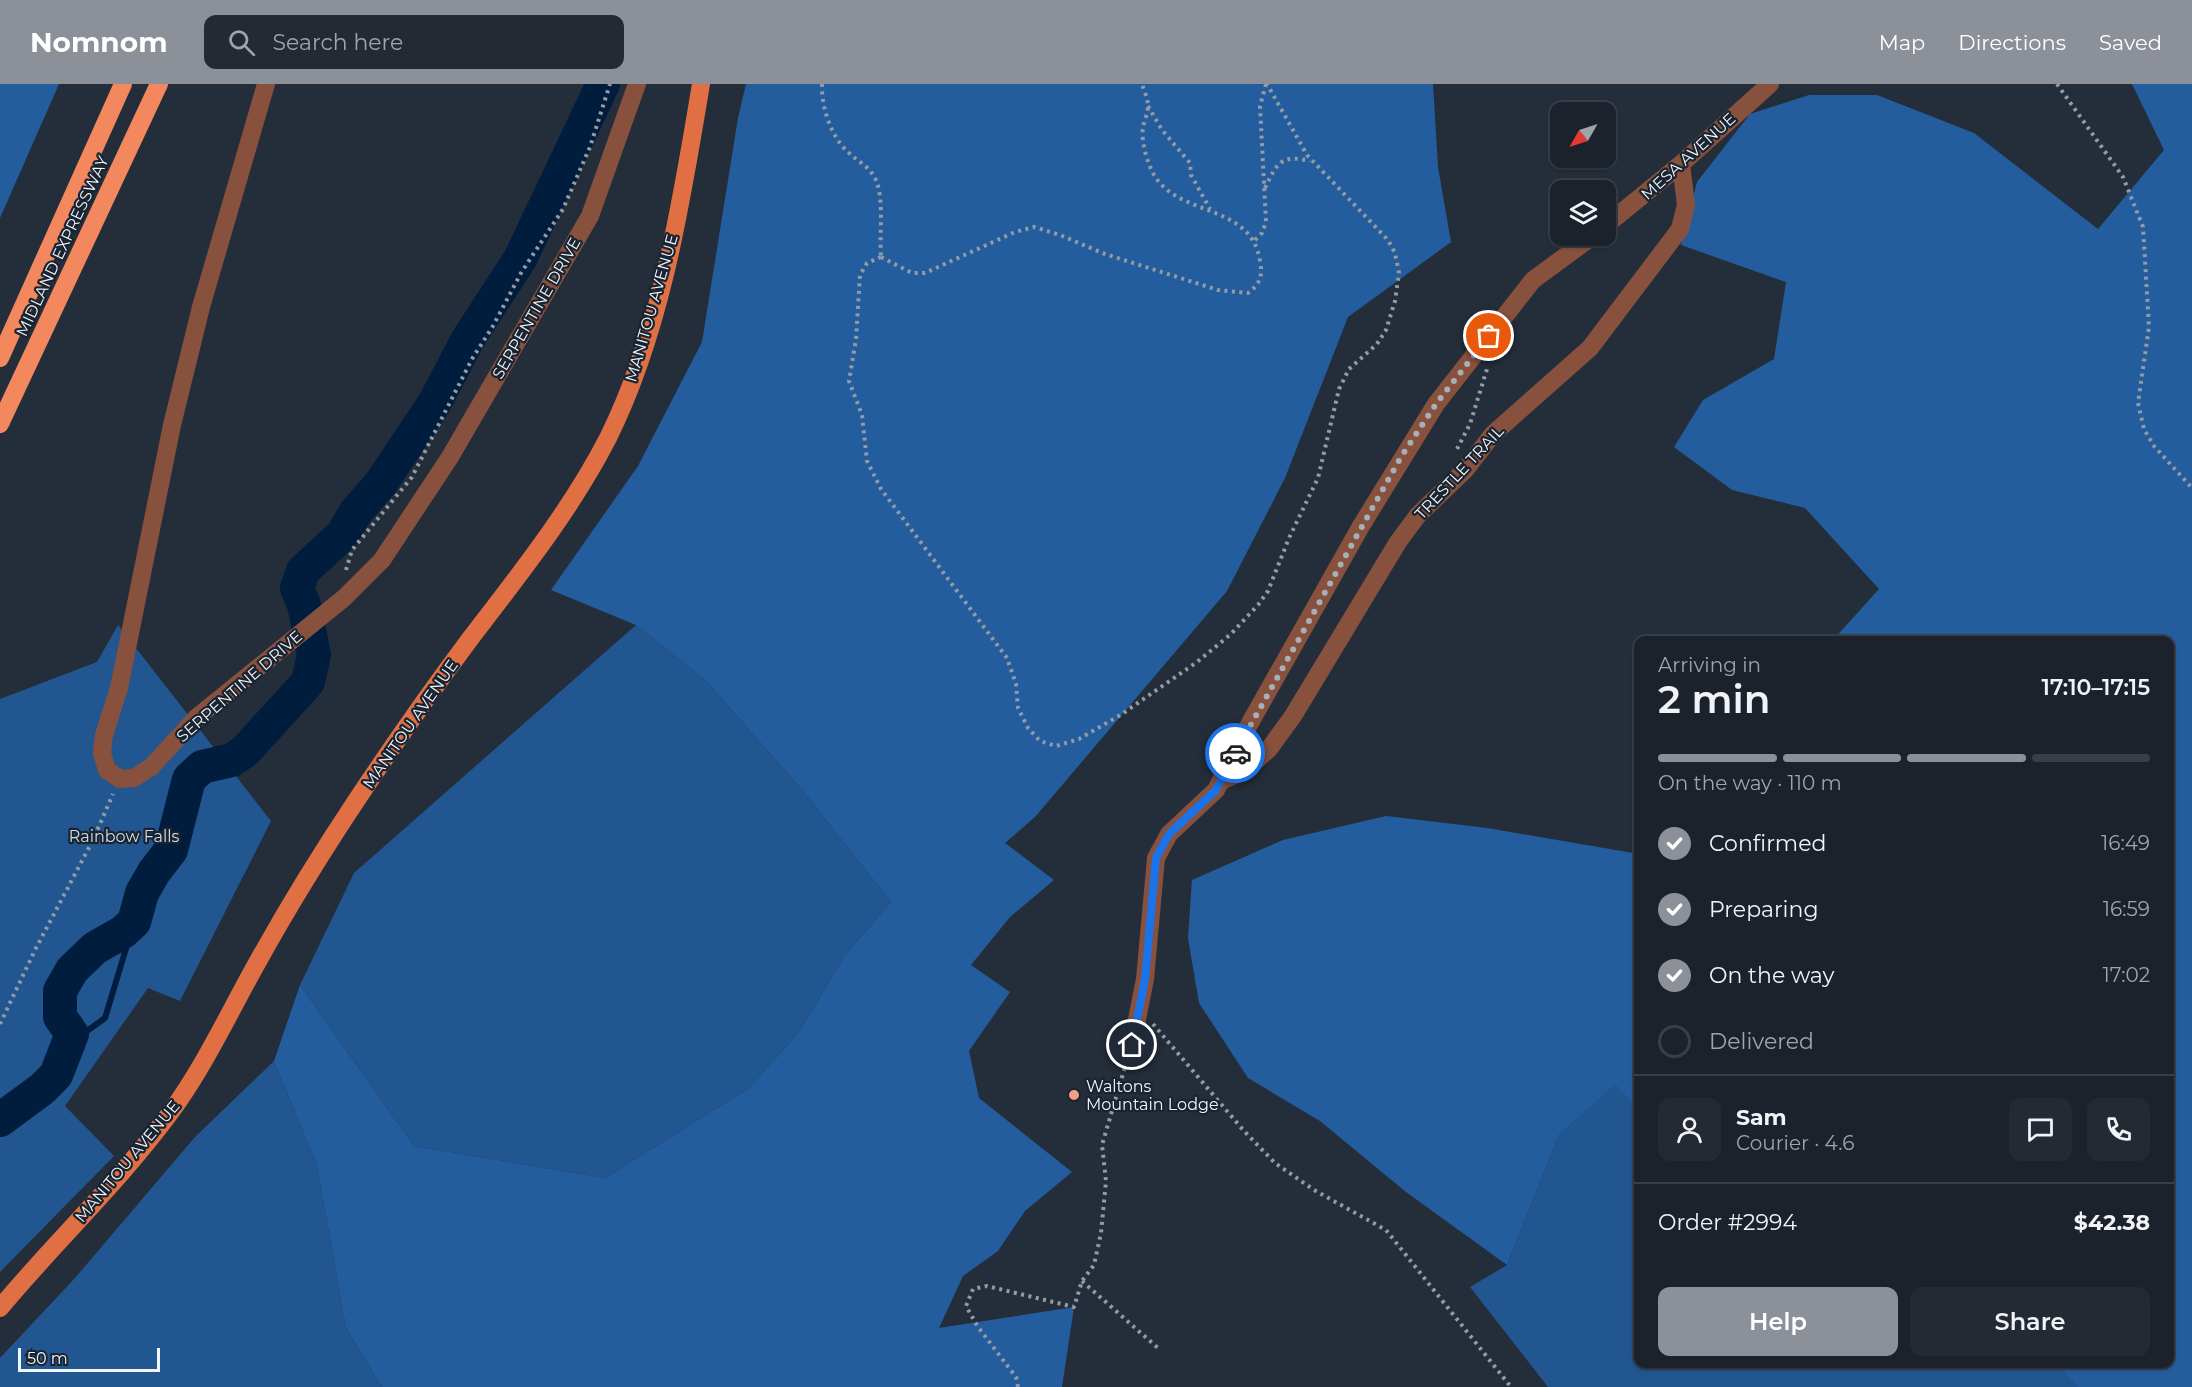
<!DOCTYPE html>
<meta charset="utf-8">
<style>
:root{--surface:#1b222c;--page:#242a34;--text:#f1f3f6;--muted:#a0a4a9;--line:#393f48;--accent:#8c9099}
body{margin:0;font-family:Montserrat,sans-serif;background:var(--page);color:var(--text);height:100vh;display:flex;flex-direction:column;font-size:22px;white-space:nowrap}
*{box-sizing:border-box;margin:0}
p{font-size:20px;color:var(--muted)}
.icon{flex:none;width:33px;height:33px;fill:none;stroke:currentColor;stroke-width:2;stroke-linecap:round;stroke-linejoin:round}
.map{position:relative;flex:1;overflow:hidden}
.drawer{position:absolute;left:1634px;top:552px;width:540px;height:732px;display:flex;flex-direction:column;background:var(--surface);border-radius:12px;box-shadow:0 2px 4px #0004,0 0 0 2px var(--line)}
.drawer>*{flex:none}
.needle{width:39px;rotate:231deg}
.tools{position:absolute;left:1550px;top:18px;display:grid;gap:12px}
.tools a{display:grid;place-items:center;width:66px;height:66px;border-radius:12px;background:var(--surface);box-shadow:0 2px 4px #0004,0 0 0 2px var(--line);font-size:30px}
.scale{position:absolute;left:18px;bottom:15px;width:142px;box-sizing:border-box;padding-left:6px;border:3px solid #eef5fd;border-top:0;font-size:16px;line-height:21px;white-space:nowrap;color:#eef5fd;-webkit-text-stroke:4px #1a2430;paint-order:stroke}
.pin{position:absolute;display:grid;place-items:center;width:51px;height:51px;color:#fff;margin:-26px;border:3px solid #fff;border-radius:50%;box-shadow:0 2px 6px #0007}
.courier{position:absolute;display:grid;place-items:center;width:60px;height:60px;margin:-30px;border:4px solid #1a73e8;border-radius:50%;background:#fff;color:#222;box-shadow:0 2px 8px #0007}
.overview em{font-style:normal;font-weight:600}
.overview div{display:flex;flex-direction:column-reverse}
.overview{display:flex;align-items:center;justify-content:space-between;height:102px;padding:0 24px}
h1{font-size:39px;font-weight:600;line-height:45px}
.bar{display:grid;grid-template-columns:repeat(4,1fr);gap:9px 6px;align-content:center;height:72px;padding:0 24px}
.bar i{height:8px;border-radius:4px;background:var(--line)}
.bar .active{background:var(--accent)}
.bar p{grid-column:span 4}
.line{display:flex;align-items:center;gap:15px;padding:0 24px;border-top:2px solid var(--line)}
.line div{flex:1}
.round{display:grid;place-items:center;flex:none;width:63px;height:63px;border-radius:12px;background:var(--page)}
ol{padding:0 24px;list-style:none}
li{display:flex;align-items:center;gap:18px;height:66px}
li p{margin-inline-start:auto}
li .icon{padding:6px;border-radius:50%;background:var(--accent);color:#fff;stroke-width:4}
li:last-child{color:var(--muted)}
li i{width:33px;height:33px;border:3px solid var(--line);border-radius:50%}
.primary-button{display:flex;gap:12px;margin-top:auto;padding:12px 24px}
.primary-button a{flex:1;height:69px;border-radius:12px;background:var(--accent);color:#fff;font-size:24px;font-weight:600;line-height:69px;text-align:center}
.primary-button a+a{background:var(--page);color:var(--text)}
header{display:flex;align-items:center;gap:36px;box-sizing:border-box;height:84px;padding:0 30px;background:var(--accent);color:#fff}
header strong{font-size:28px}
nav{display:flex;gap:33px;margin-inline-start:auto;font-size:21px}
.search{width:420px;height:54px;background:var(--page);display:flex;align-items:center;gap:15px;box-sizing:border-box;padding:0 21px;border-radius:12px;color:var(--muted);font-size:22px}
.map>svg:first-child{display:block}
.green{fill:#225690}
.forest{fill:#245d9d}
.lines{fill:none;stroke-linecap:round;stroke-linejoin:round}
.stream{stroke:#011d3e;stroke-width:6}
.river{stroke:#011d3e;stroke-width:34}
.path{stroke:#939ba5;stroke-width:4;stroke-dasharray:3 4.5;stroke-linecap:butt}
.minor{stroke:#88513d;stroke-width:18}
.major{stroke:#e07044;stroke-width:18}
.highway{stroke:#f3875e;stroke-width:18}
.done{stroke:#a7afb9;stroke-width:6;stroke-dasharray:0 10.8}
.route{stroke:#1a73e8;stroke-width:8}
.poi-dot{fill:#f2a081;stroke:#1a2430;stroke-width:2}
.labels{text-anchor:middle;stroke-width:4.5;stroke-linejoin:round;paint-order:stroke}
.street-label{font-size:16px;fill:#eef5fd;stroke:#1a2430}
.park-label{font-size:16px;fill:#cddcee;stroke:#1a2430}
.poi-label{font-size:16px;fill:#eef5fd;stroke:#1a2430;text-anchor:start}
</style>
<header>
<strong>Nomnom</strong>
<div class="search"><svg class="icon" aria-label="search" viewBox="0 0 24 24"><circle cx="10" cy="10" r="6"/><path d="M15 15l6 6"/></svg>Search here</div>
<nav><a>Map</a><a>Directions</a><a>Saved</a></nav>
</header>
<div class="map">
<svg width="2192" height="1303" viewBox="0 0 2192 1303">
<rect width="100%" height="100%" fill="#242e3a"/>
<g class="green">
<path d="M118 541 271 737 180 917 148 904 65 1022 114 1072 0 1188V615L97 578Z"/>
<path d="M636 541 706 597 803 707 891 818 844 872 800 947 749 1004 605 1094 414 1062 300 901 354 789Z"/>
<path d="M274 977 317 1082 346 1244 382 1303H0V1274L75 1194 195 1053Z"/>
<path d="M1615 999 1638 1026V1280H2057L2077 1303H1548L1470 1203 1507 1181 1559 1051Z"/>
</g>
<g class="forest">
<path d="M0 0H59L0 134Z"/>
<path d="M746 0H1433L1438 83 1451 158 1348 233 1285 394 1227 507 1035 733 1005 759 1054 796 1010 833 971 881 1010 908 969 967 979 1014 1072 1088 1025 1127 998 1167 963 1192 939 1244 1074 1223 1062 1303H382L346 1244 317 1082 274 977 300 901 414 1062 605 1094 749 1004 800 947 844 872 891 818 803 707 706 597 636 541 551 506 638 382 702 258 738 34Z"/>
<path d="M2132 0H2192V1303H2077L2057 1280H2169V556H1833L1879 505 1805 424 1732 406 1674 363 1703 316 1774 275 1786 198 1681 161 1697 98 1750 30 1809 11H1877L1974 49 2098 145 2164 66Z"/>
<path d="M1386 732 1487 744 1633 769 1638 765V1026L1615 1000 1559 1051 1507 1181 1406 1108 1320 1037 1248 994 1199 919 1188 854 1192 796 1283 756Z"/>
</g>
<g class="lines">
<path class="stream" d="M72 950 87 947 105 934 134 838"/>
<path class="river" d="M0 1036 42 1005 56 991 72 950 60 933V907L72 886 95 864 123 848 134 838 142 809 154 788 171 766 189 695 202 683 232 676 245 667 308 598 314 571 304 521 297 504 303 487 343 450 355 429 381 399 435 318 468 255 520 175 603 0"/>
<g class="path">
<path d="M822 0C821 22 831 53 848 68 858 78 868 81 875 94 885 115 879 149 881 173"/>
<path d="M2057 0 2123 93 2143 143 2149 243 2138 319 2144 345 2154 362 2192 404"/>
<path d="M1148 22 1162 46 1190 79 1191 91 1210 125"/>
<path d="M1265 104C1277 79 1281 70 1310 77"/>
<path d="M1255 156 1262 149 1266 138 1260 22 1266 0"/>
<path d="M881 173 867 179 860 191 856 255 849 297 862 331 867 377 881 405 1007 574 1016 600 1018 624 1028 644 1040 657 1056 662 1079 655 1122 630 1197 578 1231 550 1258 521 1268 507 1289 454 1318 394 1339 305 1349 285 1377 260 1386 246 1395 217 1399 189 1395 169 1388 156 1307 71 1267 0"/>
<path d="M881 173 912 189H925L1015 148 1034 143 1060 151 1105 170 1218 206 1248 209C1260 200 1263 192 1260 177 1251 118 1177 134 1153 89 1147 78 1141 57 1143 44 1144 37 1148 29 1148 22 1148 15 1144 7 1142 0"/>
<path d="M1457 365 1470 340 1487 285"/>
<path d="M346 486 352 466 412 393 472 275 493 242 521 189 563 125 590 63 610 0"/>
<path d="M0 940 35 866 93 756 113 710"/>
<path d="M1153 940 1244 1047 1275 1079 1314 1106 1386 1146 1511 1303"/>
<path d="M1082 1197 1159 1265"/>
<path d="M1018 1303 1016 1293 978 1243 966 1222 973 1205 987 1202 1074 1223 1082 1197 1094 1181 1101 1149 1106 1097 1102 1061 1127 976"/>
</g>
<g class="minor">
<path d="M266 0 201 223 172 341 119 604 104 651 102 669 107 686 120 695 134 694 151 683 196 634 344 514 382 476 450 373 590 132 637 0"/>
<path d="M1605 142 1681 80 1770 0"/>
<path d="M1221 697 1244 687 1269 665 1293 632 1398 458 1418 431 1465 386 1493 350 1590 264 1680 145 1686 121 1681 80"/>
<path d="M1132 961 1145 895 1156 774 1169 750 1216 706 1250 639 1361 442 1436 320 1533 196 1593 152"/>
</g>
<path class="major" d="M0 1224C55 1158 119 1098 170 1029 204 983 229 929 257 879 288 823 322 768 358 714 394 660 431 607 470 555 519 491 571 426 608 354 662 245 681 119 701 0"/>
<g class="highway">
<path d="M0 274 123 0"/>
<path d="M0 340 159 0"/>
</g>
</g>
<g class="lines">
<path class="done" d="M1235 669 1401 373 1436 320 1489 252"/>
<path class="route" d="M1132 961 1145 895 1156 774 1169 750 1216 706 1235 669"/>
</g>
<circle class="poi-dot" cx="1074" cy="1011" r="6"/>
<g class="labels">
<g class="street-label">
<text transform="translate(1688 72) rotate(-42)" y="6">MESA AVENUE</text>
<text transform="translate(62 162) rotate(-65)" y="6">MIDLAND EXPRESSWAY</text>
<text transform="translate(536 224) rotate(-60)" y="6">SERPENTINE DRIVE</text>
<text transform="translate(651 224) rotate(-74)" y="6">MANITOU AVENUE</text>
<text transform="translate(1459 388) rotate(-47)" y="6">TRESTLE TRAIL</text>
<text transform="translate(239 602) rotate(-41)" y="6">SERPENTINE DRIVE</text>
<text transform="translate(410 640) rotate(-55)" y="6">MANITOU AVENUE</text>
<text transform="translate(127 1077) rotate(-50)" y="6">MANITOU AVENUE</text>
</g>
<g class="park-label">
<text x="124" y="758">Rainbow Falls</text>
</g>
<g class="poi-label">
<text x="1086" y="1008">Waltons<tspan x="1086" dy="18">Mountain Lodge</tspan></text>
</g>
</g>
</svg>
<div class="tools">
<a><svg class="needle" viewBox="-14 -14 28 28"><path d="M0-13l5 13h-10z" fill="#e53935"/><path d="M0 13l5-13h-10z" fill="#a0a4a9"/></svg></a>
<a><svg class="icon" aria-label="layers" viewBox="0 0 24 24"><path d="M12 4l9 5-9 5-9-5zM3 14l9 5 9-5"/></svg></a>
</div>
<div class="scale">50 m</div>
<div class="pin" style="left:1489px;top:252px;background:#ea580c"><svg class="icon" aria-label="bag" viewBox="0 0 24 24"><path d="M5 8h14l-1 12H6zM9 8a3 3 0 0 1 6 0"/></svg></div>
<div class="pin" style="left:1132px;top:961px;background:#1f2937"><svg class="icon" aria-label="home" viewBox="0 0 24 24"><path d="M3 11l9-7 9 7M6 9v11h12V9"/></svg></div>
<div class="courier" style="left:1235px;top:669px"><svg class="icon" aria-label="car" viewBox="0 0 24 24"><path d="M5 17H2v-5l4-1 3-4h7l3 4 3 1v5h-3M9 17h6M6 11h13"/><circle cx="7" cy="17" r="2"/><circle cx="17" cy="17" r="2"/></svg></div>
<section class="drawer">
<div class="overview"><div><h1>2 min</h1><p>Arriving in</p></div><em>17:10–17:15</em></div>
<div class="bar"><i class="active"></i><i class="active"></i><i class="active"></i><i></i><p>On the way · 110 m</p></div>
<ol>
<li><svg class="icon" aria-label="check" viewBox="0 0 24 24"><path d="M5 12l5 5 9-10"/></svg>Confirmed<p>16:49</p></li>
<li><svg class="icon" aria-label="check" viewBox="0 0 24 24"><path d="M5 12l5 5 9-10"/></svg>Preparing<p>16:59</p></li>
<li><svg class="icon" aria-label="check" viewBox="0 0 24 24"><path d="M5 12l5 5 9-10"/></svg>On the way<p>17:02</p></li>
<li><i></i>Delivered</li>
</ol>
<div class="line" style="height:108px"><a class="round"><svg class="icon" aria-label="person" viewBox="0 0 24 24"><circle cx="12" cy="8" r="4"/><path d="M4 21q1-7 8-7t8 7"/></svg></a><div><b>Sam</b><p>Courier · 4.6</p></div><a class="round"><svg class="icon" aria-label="chat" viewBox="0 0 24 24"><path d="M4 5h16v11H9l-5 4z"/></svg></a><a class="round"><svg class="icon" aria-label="phone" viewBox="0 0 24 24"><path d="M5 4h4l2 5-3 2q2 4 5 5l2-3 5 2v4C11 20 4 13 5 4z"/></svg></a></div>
<div class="line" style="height:78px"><div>Order #2994</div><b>$42.38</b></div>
<div class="primary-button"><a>Help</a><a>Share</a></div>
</section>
</div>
